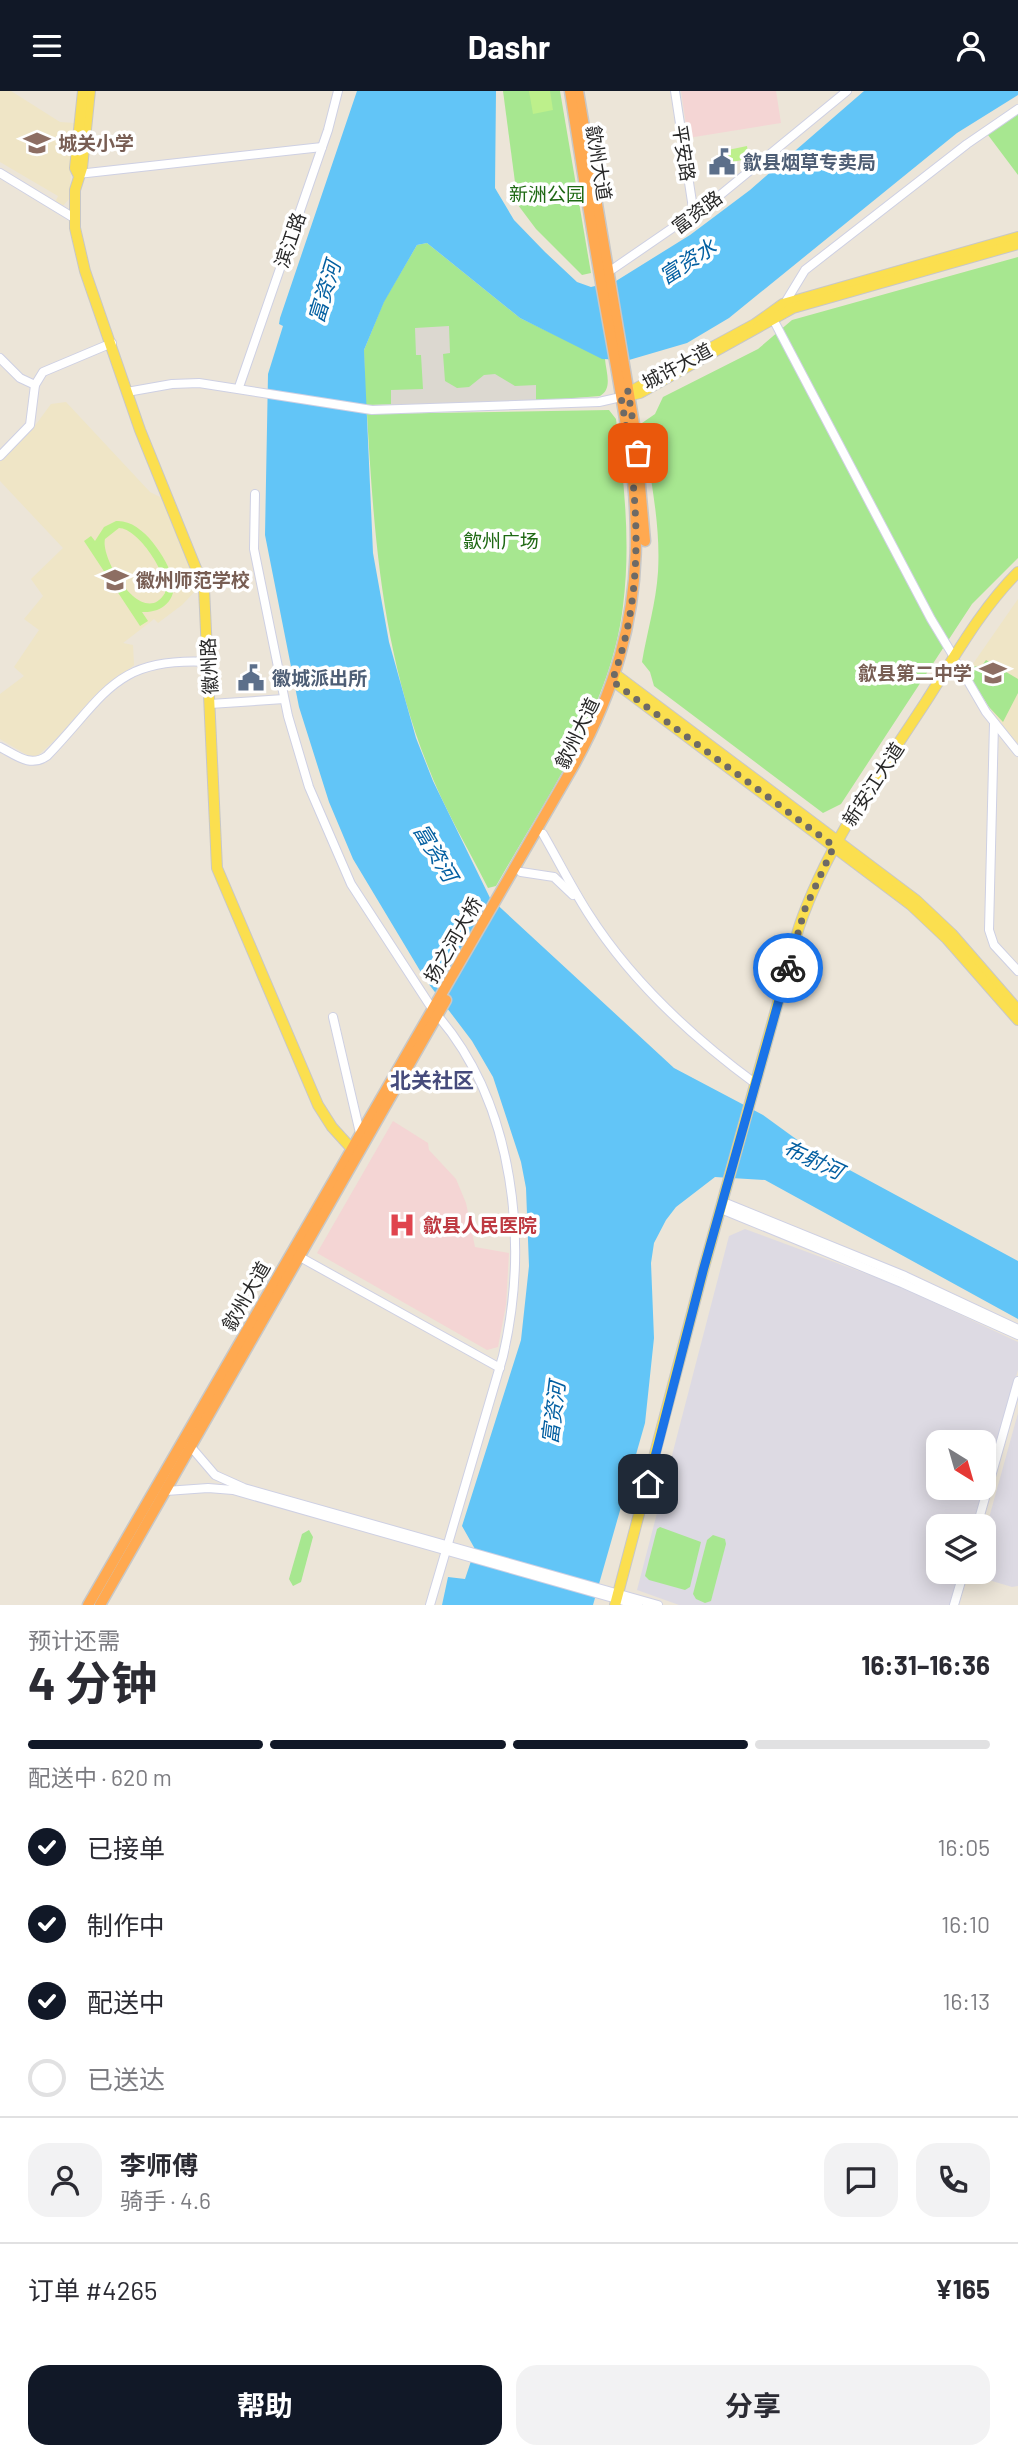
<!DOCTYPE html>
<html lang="zh">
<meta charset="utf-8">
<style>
:root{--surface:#fff;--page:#f2f2f3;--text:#2b2b33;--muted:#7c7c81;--line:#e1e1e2;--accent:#111827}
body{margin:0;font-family:Barlow,"Noto Sans SC",sans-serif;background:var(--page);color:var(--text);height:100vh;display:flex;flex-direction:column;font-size:26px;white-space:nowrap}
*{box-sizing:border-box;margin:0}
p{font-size:23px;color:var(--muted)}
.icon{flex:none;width:38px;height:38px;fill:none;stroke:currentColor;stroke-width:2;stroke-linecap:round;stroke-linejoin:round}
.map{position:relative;height:1514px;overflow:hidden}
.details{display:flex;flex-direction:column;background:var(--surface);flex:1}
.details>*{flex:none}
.needle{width:46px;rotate:143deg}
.buttons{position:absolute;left:926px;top:1339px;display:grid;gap:14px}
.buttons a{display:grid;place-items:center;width:70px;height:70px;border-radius:14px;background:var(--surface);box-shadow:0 4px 18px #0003;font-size:35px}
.pin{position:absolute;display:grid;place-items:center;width:60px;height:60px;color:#fff;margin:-30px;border-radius:14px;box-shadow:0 4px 10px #0006}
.courier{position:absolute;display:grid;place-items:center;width:70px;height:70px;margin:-35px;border:5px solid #1a73e8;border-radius:50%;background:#fff;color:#222;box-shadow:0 2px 9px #0007}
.head em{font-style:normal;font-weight:700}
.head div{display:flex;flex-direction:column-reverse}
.head{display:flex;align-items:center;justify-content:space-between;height:119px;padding:0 28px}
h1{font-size:46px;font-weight:700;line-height:52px}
.bar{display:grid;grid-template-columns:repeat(4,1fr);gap:10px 7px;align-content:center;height:84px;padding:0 28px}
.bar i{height:9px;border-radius:5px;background:var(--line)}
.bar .active{background:var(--accent)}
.bar p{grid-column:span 4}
.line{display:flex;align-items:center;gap:18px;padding:0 28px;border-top:2px solid var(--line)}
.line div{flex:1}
.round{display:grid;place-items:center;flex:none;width:74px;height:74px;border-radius:21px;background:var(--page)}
ol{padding:0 28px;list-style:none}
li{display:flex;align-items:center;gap:21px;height:77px}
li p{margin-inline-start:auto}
li .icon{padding:7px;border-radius:50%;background:var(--accent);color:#fff;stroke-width:4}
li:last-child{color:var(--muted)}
li i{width:38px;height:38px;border:4px solid var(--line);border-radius:50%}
.action{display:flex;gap:14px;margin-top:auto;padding:14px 28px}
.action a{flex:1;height:80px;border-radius:21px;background:var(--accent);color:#fff;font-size:28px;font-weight:700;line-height:80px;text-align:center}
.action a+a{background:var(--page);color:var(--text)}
header{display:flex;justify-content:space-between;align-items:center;height:91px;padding:0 28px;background:var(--accent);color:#fff;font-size:32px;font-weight:700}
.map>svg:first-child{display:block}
.industrial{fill:#dddae3;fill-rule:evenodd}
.education{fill:#efe5c6}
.medical{fill:#f4d5d4}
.green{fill:#a7e790}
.pitch{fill:#bdf08b;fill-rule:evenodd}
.plaza{fill:#dcd8d0}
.water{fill:#62c5f7}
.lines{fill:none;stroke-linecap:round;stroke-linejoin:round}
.minor-casing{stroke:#ced0e3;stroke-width:10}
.major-casing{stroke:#c7c7c7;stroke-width:12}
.highway-casing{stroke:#c7c7c7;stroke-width:13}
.minor{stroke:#fff;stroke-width:8}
.major{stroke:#fbdf4f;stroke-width:10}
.highway{stroke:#ffa950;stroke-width:10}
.done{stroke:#6d6a66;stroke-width:7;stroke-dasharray:0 12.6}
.route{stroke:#1a73e8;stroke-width:9}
.labels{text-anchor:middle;stroke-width:7;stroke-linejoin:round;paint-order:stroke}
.education-label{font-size:19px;font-weight:bold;fill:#785e54;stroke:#fff;text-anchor:start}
.street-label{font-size:19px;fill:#282828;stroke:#fff}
.service-label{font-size:19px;font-weight:bold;fill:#4e5e75;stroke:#fff;text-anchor:start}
.park-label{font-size:19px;fill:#1f6914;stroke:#fff}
.health-label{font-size:19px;font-weight:bold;fill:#be3a42;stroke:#fff;text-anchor:start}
.water-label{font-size:21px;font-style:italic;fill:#035fa1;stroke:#fff}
.neighbourhood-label{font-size:21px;font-weight:bold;fill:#464b7c;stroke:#fff}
</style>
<header><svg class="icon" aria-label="menu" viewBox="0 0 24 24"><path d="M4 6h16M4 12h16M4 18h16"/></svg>Dashr<svg class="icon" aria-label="person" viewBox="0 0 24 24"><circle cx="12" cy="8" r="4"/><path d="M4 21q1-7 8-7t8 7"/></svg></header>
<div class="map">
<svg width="1018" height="1514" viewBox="0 0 1018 1514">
<rect width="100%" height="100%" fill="#ece5d8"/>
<g class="industrial">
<path d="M745 1138 899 1195 1018 1251V1279L973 1435H938V1480L960 1481 951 1514H679L637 1499 729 1145ZM938 1351H984V1396H938Z"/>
<path d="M1018 1322V1495L1012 1496 972 1484 973 1481 984 1480V1445Z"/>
</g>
<g class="education">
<path d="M0 0H11L60 31 75 32 69 108 61 117 54 113 58 105 0 71Z"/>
<path d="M66 311 150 401 164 408 201 494 182 514 158 532 154 528 123 552 133 554 134 574 93 607 80 626 34 668 0 648V603L24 585 14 576 39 539 24 528 43 505 31 488 63 457 0 390V368L34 336 51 313Z"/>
<path d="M1018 508V658L1003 640 968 580Z"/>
</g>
<g class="medical">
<path d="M681 0H776L781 32 688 47Z"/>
<path d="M393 1030 428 1052 429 1059 456 1088 466 1112 475 1156 509 1162 506 1214 498 1256 487 1259 317 1162Z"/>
</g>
<g class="green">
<path d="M503 0H560L591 182 582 184 536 138 518 114Z"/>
<path d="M1018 22V84L988 44 989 40Z"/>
<path d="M427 152 520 227 605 268C606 281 613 298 600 305L536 310 365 314 364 259 384 210 417 154Z"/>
<path d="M1018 166V467L972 513 841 713 823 722 654 595 650 581 642 571C647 541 656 512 658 481 661 431 649 381 642 332L655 323 663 306 758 258 792 229Z"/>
<path d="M609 319 616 328C624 390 631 452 623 515 611 617 545 708 496 795L488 797C468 757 443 716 427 673 382 558 374 446 367 323Z"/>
<path d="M986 569 1018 588V602L1003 631 989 616 969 584 972 575 981 576Z"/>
<path d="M660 1436 701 1451 690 1496 685 1499 649 1489 645 1485 657 1438Z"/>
<path d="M309 1439 313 1446 301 1491 293 1495 289 1488 302 1443Z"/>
<path d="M713 1444 725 1448 726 1453 711 1510 705 1512 696 1508 693 1503 707 1449Z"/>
</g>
<g class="pitch">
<path d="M529 0H550L553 19 533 23Z"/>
<path d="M747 55 749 68 725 72 723 60Z"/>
<path d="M116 430C143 428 166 467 174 489 176 510 162 522 142 521L148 530 140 535 84 450 91 445 95 450 104 436ZM119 437C138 437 169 484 165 502 143 539 100 468 105 448Z"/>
</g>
<path class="plaza" d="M449 235 450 262 443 263 445 290 457 297 469 296 484 284 495 283 515 295 536 294V310L391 316V299L423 298 421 264H416L415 237Z"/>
<path class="water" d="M357 0H496L495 97 514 129 545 161 577 191 591 196 616 190 690 144 750 99 864 0H1018V4L957 42 729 227 687 252 629 269 602 268 520 227 427 152 417 154 384 211 364 259 373 462 389 551 416 647 433 690 490 807 674 977 763 1024 807 1056 1018 1170V1228L765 1089 715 1086 676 1116 666 1129 654 1152 651 1172 654 1247 645 1332 593 1514H442L448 1486 465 1488 475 1458 462 1435 521 1249 529 1175 526 1097 521 1071 493 986 472 950 425 888 353 768 329 711 299 616 265 444 268 283 283 235 279 233 280 227Z"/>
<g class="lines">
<g class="minor-casing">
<g id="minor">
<path d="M675 0 694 124"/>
<path d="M0 82 74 127"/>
<path d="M78 83 322 56"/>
<path d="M607 182 719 105 847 0"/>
<path d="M0 267 20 287 35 294"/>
<path d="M239 296 328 39 338 0"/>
<path d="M127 301 172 293 199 292 372 319 599 311 621 306"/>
<path d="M0 365 30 334 35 294 43 281 112 252"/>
<path d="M255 403 254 458 288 625 309 696 351 793 433 919"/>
<path d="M954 566 931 528 774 230 805 179 967 53 1018 18"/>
<path d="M958 573 986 621 1018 661"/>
<path d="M210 613 284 608"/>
<path d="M994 632 989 839 994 854 1018 880"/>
<path d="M0 656C16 664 30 677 47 665 106 604 114 566 208 571"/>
<path d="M543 743C558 769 572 797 588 822 631 890 692 946 756 993"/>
<path d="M521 781 554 786 573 804"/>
<path d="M333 926 360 1042"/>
<path d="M723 1111 905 1185 1018 1238"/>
<path d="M721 1118 902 1192 1018 1244"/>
<path d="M300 1166 500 1277"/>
<path d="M191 1356 215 1384 244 1397 658 1514"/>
<path d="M166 1400 208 1397 233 1399 638 1514"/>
<path d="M977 1435 1018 1290"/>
<path d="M430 1514 503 1265C529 1153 515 1015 438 925"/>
<path d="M954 1514 964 1480"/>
</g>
</g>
<g class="major-casing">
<g id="major">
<path d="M90 0 82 77 75 99V137L85 180 140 339 204 497 217 777 318 1014 332 1036 351 1057"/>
<path d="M78 83 75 77 83 0"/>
<path d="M622 305 755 233 783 213 1018 146"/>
<path d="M622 306 640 302 793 217 1018 153"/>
<path d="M615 583 916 809 952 843 1018 919"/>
<path d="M613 590 911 814 947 848 1018 929"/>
<path d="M615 1514 703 1180 799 836C827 754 878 684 925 612 954 567 980 519 1018 481"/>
</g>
</g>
<g class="highway-casing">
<g id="highway">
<path d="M578 0 635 339 645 450"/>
<path d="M88 1514 574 674C664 510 638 398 607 225 593 150 582 75 570 0"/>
<path d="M100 1514 446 909"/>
</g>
</g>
<use href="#minor" class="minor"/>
<use href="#major" class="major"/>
<use href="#highway" class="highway"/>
</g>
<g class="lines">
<path class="done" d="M638 362 628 300 621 306C638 402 647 497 612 590L834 755 805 818 788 877"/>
<path class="route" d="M648 1393 703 1180 788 877"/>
</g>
<defs>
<g id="school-bare" transform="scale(2.1)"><path d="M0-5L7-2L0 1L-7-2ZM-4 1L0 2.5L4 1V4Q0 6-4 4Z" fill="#8d6e63" stroke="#fff" stroke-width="2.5" paint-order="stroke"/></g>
<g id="civic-bare" transform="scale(2.1)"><path d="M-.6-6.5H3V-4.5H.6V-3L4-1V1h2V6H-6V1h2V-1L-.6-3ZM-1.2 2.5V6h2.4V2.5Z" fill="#5c6f8a" stroke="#fff" stroke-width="2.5" paint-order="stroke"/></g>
<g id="hospital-bare" transform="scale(2.1)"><path d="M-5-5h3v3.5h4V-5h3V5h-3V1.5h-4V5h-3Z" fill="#e0444e" stroke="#fff" stroke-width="2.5" paint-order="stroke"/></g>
</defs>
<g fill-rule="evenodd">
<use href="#school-bare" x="37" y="52"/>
<use href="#civic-bare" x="722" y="71"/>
<use href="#school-bare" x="115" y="489"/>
<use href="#school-bare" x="993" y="582"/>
<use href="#civic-bare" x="251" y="587"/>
<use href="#hospital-bare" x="402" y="1134"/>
</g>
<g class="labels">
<g class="education-label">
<text x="58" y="59">城关小学</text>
<text x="136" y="496">徽州师范学校</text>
<text x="972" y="589" text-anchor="end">歙县第二中学</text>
</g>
<g class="street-label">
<text transform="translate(684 62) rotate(81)" y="7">平安路</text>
<text transform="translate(599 72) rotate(81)" y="7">歙州大道</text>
<text transform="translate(697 121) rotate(-37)" y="7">富资路</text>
<text transform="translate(290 149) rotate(-71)" y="7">滨江路</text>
<text transform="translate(677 275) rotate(-28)" y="7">城许大道</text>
<text transform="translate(209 575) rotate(-93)" y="7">徽州路</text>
<text transform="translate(577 642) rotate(-64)" y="7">歙州大道</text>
<text transform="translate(873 693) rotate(-57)" y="7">新安江大道</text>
<text transform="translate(453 849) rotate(-60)" y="7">扬之河大桥</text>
<text transform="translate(246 1205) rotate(-60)" y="7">歙州大道</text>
</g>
<g class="service-label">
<text x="743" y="78">歙县烟草专卖局</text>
<text x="272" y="594">徽城派出所</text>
</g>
<g class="park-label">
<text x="547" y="110">新洲公园</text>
<text x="501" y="457">歙州广场</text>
</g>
<g class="health-label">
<text x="423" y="1141">歙县人民医院</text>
</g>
<g class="water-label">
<text transform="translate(688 171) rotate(-33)" y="7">富资水</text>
<text transform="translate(325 201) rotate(-73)" y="7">富资河</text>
<text transform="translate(435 762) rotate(59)" y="7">富资河</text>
<text transform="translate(813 1069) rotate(25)" y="7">布射河</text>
<text transform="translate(554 1322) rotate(-83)" y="7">富资河</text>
</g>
<g class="neighbourhood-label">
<text x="432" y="997">北关社区</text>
</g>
</g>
</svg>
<div class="buttons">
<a><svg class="needle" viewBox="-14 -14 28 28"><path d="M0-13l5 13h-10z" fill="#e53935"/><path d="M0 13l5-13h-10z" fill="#7c7c81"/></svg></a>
<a><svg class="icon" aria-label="layers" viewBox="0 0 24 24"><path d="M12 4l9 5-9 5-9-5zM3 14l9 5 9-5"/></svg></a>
</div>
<div class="pin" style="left:638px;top:362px;background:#ea580c"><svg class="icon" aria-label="bag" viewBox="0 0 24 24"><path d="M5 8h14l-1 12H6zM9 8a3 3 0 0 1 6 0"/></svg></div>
<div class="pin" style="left:648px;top:1393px;background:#1f2937"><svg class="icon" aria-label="home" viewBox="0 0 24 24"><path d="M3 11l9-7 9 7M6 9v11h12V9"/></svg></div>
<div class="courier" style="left:788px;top:877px"><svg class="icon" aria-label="bike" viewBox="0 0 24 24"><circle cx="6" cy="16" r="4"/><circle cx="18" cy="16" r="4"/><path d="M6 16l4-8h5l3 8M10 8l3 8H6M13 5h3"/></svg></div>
</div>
<section class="details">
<div class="head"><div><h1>4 分钟</h1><p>预计还需</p></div><em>16:31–16:36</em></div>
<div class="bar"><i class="active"></i><i class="active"></i><i class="active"></i><i></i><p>配送中 · 620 m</p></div>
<ol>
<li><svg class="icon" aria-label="check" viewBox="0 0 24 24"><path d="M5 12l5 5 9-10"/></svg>已接单<p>16:05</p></li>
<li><svg class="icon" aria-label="check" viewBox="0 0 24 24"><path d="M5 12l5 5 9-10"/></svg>制作中<p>16:10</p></li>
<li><svg class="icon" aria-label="check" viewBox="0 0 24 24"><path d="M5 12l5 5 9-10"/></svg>配送中<p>16:13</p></li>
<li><i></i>已送达</li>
</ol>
<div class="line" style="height:126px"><a class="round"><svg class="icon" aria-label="person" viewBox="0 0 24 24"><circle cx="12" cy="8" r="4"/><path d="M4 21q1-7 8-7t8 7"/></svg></a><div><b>李师傅</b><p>骑手 · 4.6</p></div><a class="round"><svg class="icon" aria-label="chat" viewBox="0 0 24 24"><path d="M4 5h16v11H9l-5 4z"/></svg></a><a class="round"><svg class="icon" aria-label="phone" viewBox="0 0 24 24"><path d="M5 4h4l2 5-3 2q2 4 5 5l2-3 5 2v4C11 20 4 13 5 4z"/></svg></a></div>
<div class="line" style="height:91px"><div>订单 #4265</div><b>¥165</b></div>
<div class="action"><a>帮助</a><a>分享</a></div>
</section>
